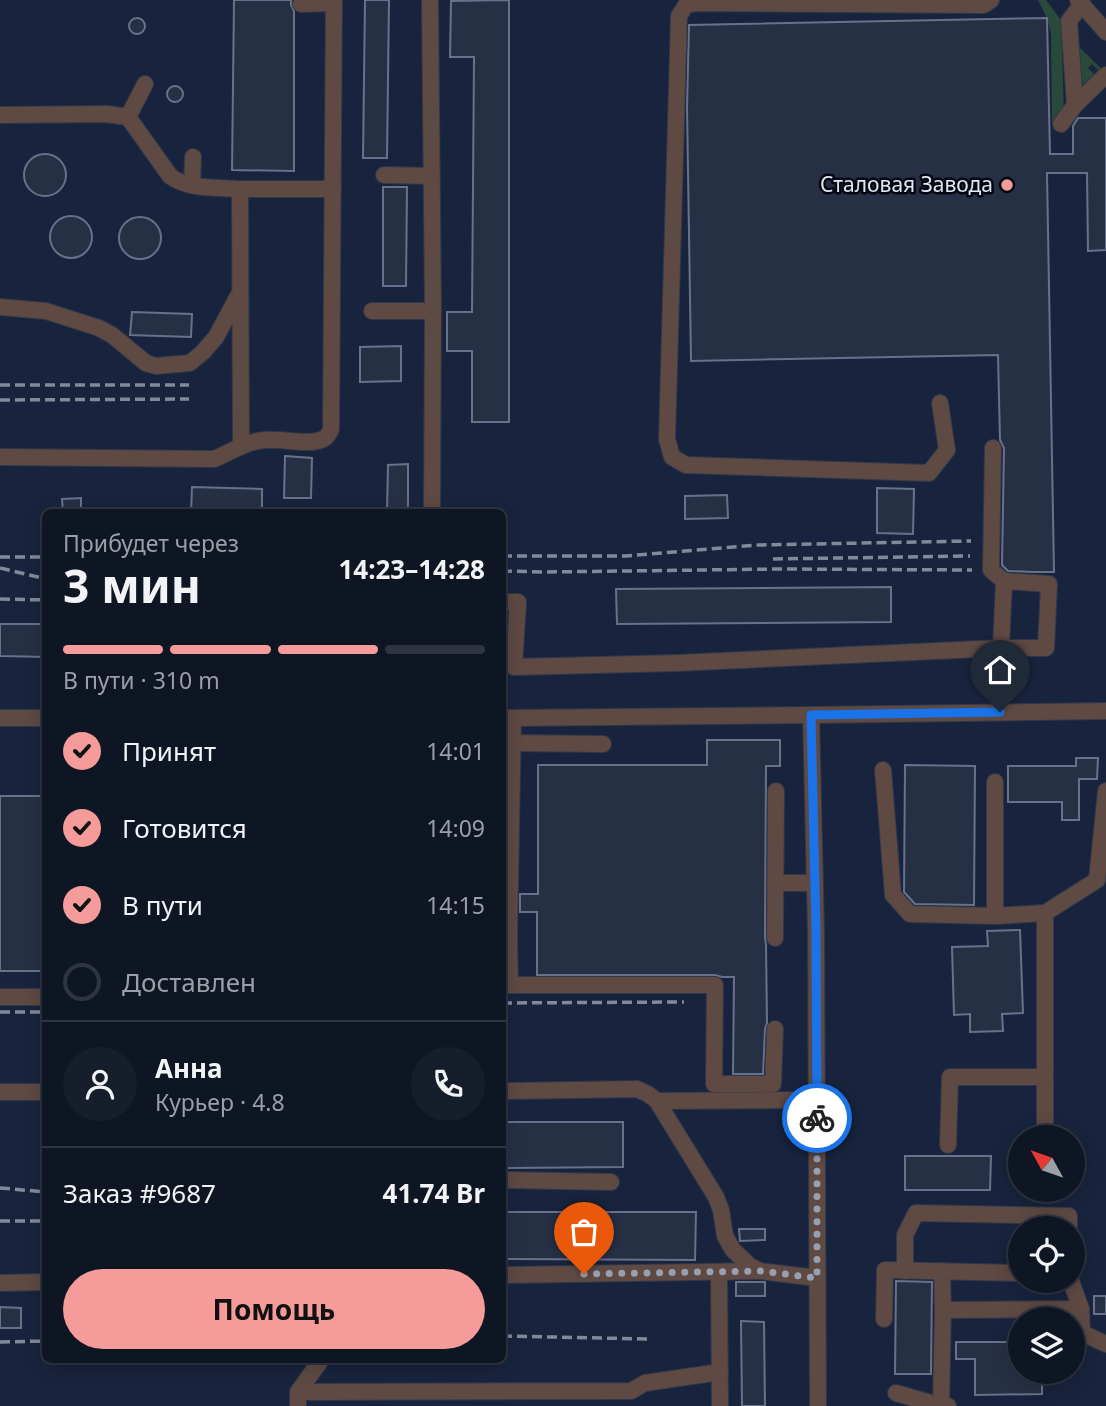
<!DOCTYPE html>
<html lang="ru">
<meta charset="utf-8">
<style>
:root{--surface:#0e1523;--page:#171e2b;--text:#f1f3f6;--muted:#9b9fa6;--line:#2e3441;--accent:#f59b99}
body{margin:0;font-family:"Noto Sans",sans-serif;background:var(--page);color:var(--text);height:100vh;display:flex;flex-direction:column;font-size:26px;white-space:nowrap}
*{box-sizing:border-box;margin:0}
p{font-size:23px;color:var(--muted)}
.icon{flex:none;width:38px;height:38px;fill:none;stroke:currentColor;stroke-width:2;stroke-linecap:round;stroke-linejoin:round}
.map{position:relative;flex:1;overflow:hidden}
.drawer{position:absolute;left:42px;top:509px;width:464px;height:854px;display:flex;flex-direction:column;background:var(--surface);border-radius:10px;box-shadow:0 4px 18px #0003,0 0 0 2px var(--line)}
.drawer>*{flex:none}
.needle{width:46px;rotate:310deg}
.controls{position:absolute;left:1008px;top:1125px;display:grid;gap:14px}
.controls a{display:grid;place-items:center;width:77px;height:77px;border-radius:50%;background:var(--surface);box-shadow:0 4px 18px #0003,0 0 0 2px var(--line);font-size:35px}
.pin{position:absolute;display:grid;place-items:center;width:60px;height:60px;color:#fff;margin:-72px -30px;border-radius:50% 50% 50% 0;rotate:-45deg;box-shadow:0 0 7px #0007}
.pin .icon{rotate:45deg}
.courier{position:absolute;display:grid;place-items:center;width:70px;height:70px;margin:-35px;border:5px solid #1a73e8;border-radius:50%;background:#fff;color:#222;box-shadow:0 2px 9px #0007}
.head em{font-style:normal;font-weight:700}
.head div{display:flex;flex-direction:column-reverse}
.head{display:flex;align-items:center;justify-content:space-between;height:119px;padding:0 21px}
h1{font-size:46px;font-weight:700;line-height:52px}
.bar{display:grid;grid-template-columns:repeat(4,1fr);gap:10px 7px;align-content:center;height:84px;padding:0 21px}
.bar i{height:9px;border-radius:5px;background:var(--line)}
.bar .active{background:var(--accent)}
.bar p{grid-column:span 4}
.line{display:flex;align-items:center;gap:18px;padding:0 21px;border-top:2px solid var(--line)}
.line div{flex:1}
.round{display:grid;place-items:center;flex:none;width:74px;height:74px;border-radius:37px;background:var(--page)}
ol{padding:0 21px;list-style:none}
li{display:flex;align-items:center;gap:21px;height:77px}
li p{margin-inline-start:auto}
li .icon{padding:7px;border-radius:50%;background:var(--accent);color:#111;stroke-width:4}
li:last-child{color:var(--muted)}
li i{width:38px;height:38px;border:4px solid var(--line);border-radius:50%}
.cta{display:flex;gap:14px;margin-top:auto;padding:14px 21px}
.cta a{flex:1;height:80px;border-radius:42px;background:var(--accent);color:#111;font-size:28px;font-weight:700;line-height:80px;text-align:center}
.map>svg:first-child{display:block}
.built{fill:#18243d;fill-rule:evenodd}
.green{fill:#29493b}
.building{fill:#263045;stroke:#67728a;stroke-width:2}
.lines{fill:none;stroke-linecap:round;stroke-linejoin:round}
.minor-casing{stroke:#30384b;stroke-width:18}
.minor{stroke:#5e4943;stroke-width:16}
.rail{stroke:#828a9a;stroke-width:3.5;stroke-dasharray:10 5;stroke-linecap:butt}
.done{stroke:#98a0b0;stroke-width:7;stroke-dasharray:0 12.6}
.route{stroke:#1a73e8;stroke-width:9}
.poi-dot{fill:#f59b99;stroke:#04070f;stroke-width:2.5}
.labels{text-anchor:middle;stroke-width:5;stroke-linejoin:round;paint-order:stroke}
.poi-label{font-size:21px;fill:#e0e7f5;stroke:#04070f;text-anchor:end}
</style>
<div class="map">
<svg width="1106" height="1406" viewBox="0 0 1106 1406">
<rect width="100%" height="100%" fill="#131c2f"/>
<path class="built" d="M0 0H1106V1406H0ZM46 513H502V1360H46ZM1020 1138H1073V1190H1020ZM1020 1228H1073V1281H1020ZM1020 1320H1073V1372H1020Z"/>
<g class="green">
<path d="M1038 0H1046L1061 20 1064 114 1052 125 1051 33 1047 18Z"/>
<path d="M1079 47 1104 71 1102 74 1092 64 1088 68 1099 79 1096 81 1092 77 1083 88Z"/>
</g>
<g class="building">
<path d="M234 0H291V5L294 11V171L232 170Z"/>
<path d="M365 0H389L387 158H363Z"/>
<path d="M509 0V422H472V351H447V312H472L474 57H450L451 1Z"/>
<circle cx="137" cy="26" r="8"/>
<path d="M1047 18 1050 154H1073V126L1078 118H1106V250L1088 251 1087 173H1047L1054 572H1034L1008 571 1002 565 1004 448 1000 440 998 355 691 361 687 107 689 25Z"/>
<circle cx="175" cy="94" r="8"/>
<circle cx="45" cy="175" r="21"/>
<path d="M383 187H407L406 286H383Z"/>
<circle cx="71" cy="237" r="21"/>
<circle cx="140" cy="238" r="21"/>
<path d="M132 312 192 314 191 337 130 335Z"/>
<path d="M401 346V381L360 382V347Z"/>
<path d="M285 456 312 458 311 498H284Z"/>
<path d="M408 464V511L387 510 388 465Z"/>
<path d="M192 487 262 489V513H191Z"/>
<path d="M877 488 914 489 913 534 877 533Z"/>
<path d="M727 495 728 518 685 519V496Z"/>
<path d="M81 498V511L63 512 62 499Z"/>
<path d="M891 587V622L617 624 616 589Z"/>
<path d="M0 624H46V657L0 656Z"/>
<path d="M707 740H780V766H766L765 938 766 944 767 1023 765 1029 763 1074H733L734 977H722L715 975H537V912H520V894H538V765H707Z"/>
<path d="M1076 758H1098L1097 779H1079V820H1062V802H1008V766H1076Z"/>
<path d="M905 765 975 766 974 905 915 904 904 892Z"/>
<rect x="0" y="796" width="46" height="175"/>
<path d="M1020 930 1023 1013 1002 1014 1003 1031 970 1032V1014L954 1015 952 947 988 946 987 931Z"/>
<path d="M502 1122H623V1167L502 1168Z"/>
<path d="M905 1156H991L990 1190H905Z"/>
<path d="M502 1212H696L695 1260 502 1259Z"/>
<path d="M739 1229H765V1240L740 1241Z"/>
<path d="M896 1281 932 1282 931 1374H895Z"/>
<rect x="736" y="1282" width="29" height="14"/>
<rect x="1094" y="1296" width="12" height="18"/>
<path d="M0 1307 21 1308V1328H0Z"/>
<path d="M741 1321 764 1322 765 1406H742Z"/>
<path d="M956 1342H1020V1372H1042V1394L975 1395V1359H956Z"/>
</g>
<g class="lines">
<g class="minor-casing">
<g id="minor">
<path d="M430 0 433 311 432 513"/>
<path d="M1078 0 1106 32"/>
<path d="M301 4 334 3"/>
<path d="M145 84 128 117 170 176C188 190 218 187 240 189"/>
<path d="M1075 105 1106 75"/>
<path d="M0 115 107 114 128 117"/>
<path d="M1061 124 1075 105 1069 21 1082 4"/>
<path d="M384 175 432 176"/>
<path d="M192 185 193 157"/>
<path d="M0 307 46 311 99 328 112 335 146 363 156 366 190 363 203 352 216 337 238 296"/>
<path d="M372 311H433"/>
<path d="M940 403 947 450 929 473 686 465 672 457 667 439 679 16 686 5 697 3 984 5 991 0"/>
<path d="M241 446 240 189H333"/>
<path d="M993 448 991 570 1004 581"/>
<path d="M0 457 214 459C231 452 247 441 265 440 281 438 312 447 325 438 327 437 330 432 331 429L334 0"/>
<path d="M502 602H518L514 667 677 663 1001 648H1046L1049 584 1004 581 1001 648"/>
<path d="M0 718H46"/>
<path d="M502 718 811 715"/>
<path d="M513 743 603 744"/>
<path d="M883 770 893 895 910 914 995 916 1045 913 1097 880 1106 791"/>
<path d="M775 883H815"/>
<path d="M1045 913V1138"/>
<path d="M995 916V782"/>
<path d="M775 938 776 791"/>
<path d="M502 939H509L510 985H715L714 1084H773L775 1029"/>
<path d="M509 939 513 718"/>
<path d="M0 997H46"/>
<path d="M502 1091 637 1089 648 1094 657 1101 716 1197 721 1210 725 1236 733 1250 750 1266 760 1271 817 1278"/>
<path d="M0 1092H46"/>
<path d="M657 1101 816 1100"/>
<path d="M948 1145 950 1077H1045"/>
<path d="M502 1180 611 1182"/>
<path d="M905 1271V1235L916 1213 1069 1216V1228"/>
<path d="M942 1271 943 1310 1081 1309 1082 1333 1106 1344"/>
<path d="M719 1272 720 1406"/>
<path d="M502 1275 760 1271"/>
<path d="M1071 1281 1081 1309"/>
<path d="M0 1283 46 1282"/>
<path d="M884 1319 885 1270 1020 1273"/>
<path d="M298 1392 631 1391 645 1383 720 1372"/>
<path d="M896 1393 941 1406H948"/>
<path d="M298 1406V1392L321 1360"/>
<path d="M818 1406 816 931 811 715 1106 711"/>
<path d="M941 1406 943 1310"/>
</g>
</g>
<use href="#minor" class="minor"/>
<g class="rail">
<path d="M0 385H189"/>
<path d="M0 400 189 399"/>
<path d="M502 556H626L758 545 971 541"/>
<path d="M0 557H46"/>
<path d="M773 559 970 556"/>
<path d="M0 568 46 579"/>
<path d="M502 571 544 572 781 569 972 570"/>
<path d="M0 599 46 600"/>
<path d="M502 1003 684 1002"/>
<path d="M0 1012H46"/>
<path d="M0 1188 46 1192"/>
<path d="M0 1221H46"/>
<path d="M502 1336 649 1339"/>
<path d="M0 1342 46 1341"/>
</g>
</g>
<g class="lines">
<path class="done" d="M584 1274 760 1271 817 1278V1118"/>
<path class="route" d="M817 1118 816 931 811 715 1000 712"/>
</g>
<circle class="poi-dot" cx="1007" cy="185" r="7"/>
<g class="labels">
<g class="poi-label">
<text x="993" y="192">Сталовая Завода</text>
</g>
</g>
</svg>
<div class="controls">
<a><svg class="needle" viewBox="-14 -14 28 28"><path d="M0-13l5 13h-10z" fill="#e53935"/><path d="M0 13l5-13h-10z" fill="#9b9fa6"/></svg></a>
<a><svg class="icon" aria-label="locate" viewBox="0 0 24 24"><circle cx="12" cy="12" r="6"/><path d="M12 2v4M12 18v4M2 12h4M18 12h4"/></svg></a>
<a><svg class="icon" aria-label="layers" viewBox="0 0 24 24"><path d="M12 4l9 5-9 5-9-5zM3 14l9 5 9-5"/></svg></a>
</div>
<div class="pin" style="left:584px;top:1274px;background:#ea580c"><svg class="icon" aria-label="bag" viewBox="0 0 24 24"><path d="M5 8h14l-1 12H6zM9 8a3 3 0 0 1 6 0"/></svg></div>
<div class="pin" style="left:1000px;top:712px;background:#1f2937"><svg class="icon" aria-label="home" viewBox="0 0 24 24"><path d="M3 11l9-7 9 7M6 9v11h12V9"/></svg></div>
<div class="courier" style="left:817px;top:1118px"><svg class="icon" aria-label="bike" viewBox="0 0 24 24"><circle cx="6" cy="16" r="4"/><circle cx="18" cy="16" r="4"/><path d="M6 16l4-8h5l3 8M10 8l3 8H6M13 5h3"/></svg></div>
<section class="drawer">
<div class="head"><div><h1>3 мин</h1><p>Прибудет через</p></div><em>14:23–14:28</em></div>
<div class="bar"><i class="active"></i><i class="active"></i><i class="active"></i><i></i><p>В пути · 310 m</p></div>
<ol>
<li><svg class="icon" aria-label="check" viewBox="0 0 24 24"><path d="M5 12l5 5 9-10"/></svg>Принят<p>14:01</p></li>
<li><svg class="icon" aria-label="check" viewBox="0 0 24 24"><path d="M5 12l5 5 9-10"/></svg>Готовится<p>14:09</p></li>
<li><svg class="icon" aria-label="check" viewBox="0 0 24 24"><path d="M5 12l5 5 9-10"/></svg>В пути<p>14:15</p></li>
<li><i></i>Доставлен</li>
</ol>
<div class="line" style="height:126px"><a class="round"><svg class="icon" aria-label="person" viewBox="0 0 24 24"><circle cx="12" cy="8" r="4"/><path d="M4 21q1-7 8-7t8 7"/></svg></a><div><b>Анна</b><p>Курьер · 4.8</p></div><a class="round"><svg class="icon" aria-label="phone" viewBox="0 0 24 24"><path d="M5 4h4l2 5-3 2q2 4 5 5l2-3 5 2v4C11 20 4 13 5 4z"/></svg></a></div>
<div class="line" style="height:91px"><div>Заказ #9687</div><b>41.74 Br</b></div>
<div class="cta"><a>Помощь</a></div>
</section>
</div>
